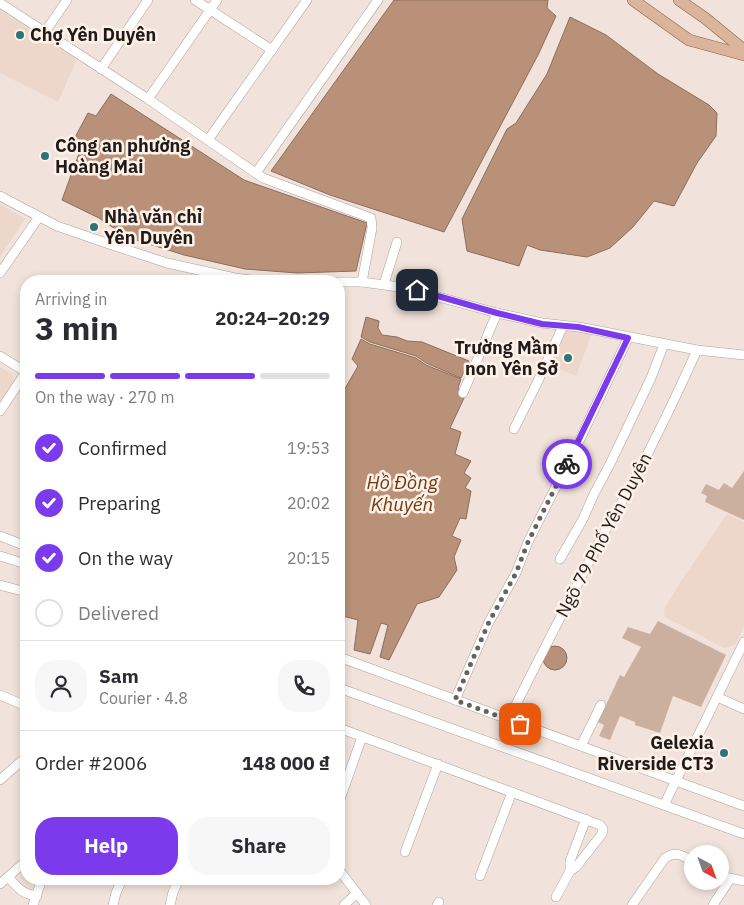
<!DOCTYPE html>
<meta charset="utf-8">
<style>
:root{--surface:#fff;--page:#f7f7f7;--text:#2b2b33;--muted:#7c7c81;--line:#e1e1e2;--accent:#7c3aed}
body{margin:0;font-family:"IBM Plex Sans",sans-serif;background:var(--page);color:var(--text);height:100vh;display:flex;flex-direction:column;font-size:19px;white-space:nowrap}
*{box-sizing:border-box;margin:0}
p{font-size:16px;color:var(--muted)}
.icon{flex:none;width:28px;height:28px;fill:none;stroke:currentColor;stroke-width:2;stroke-linecap:round;stroke-linejoin:round}
.map{position:relative;flex:1;overflow:hidden}
.details{position:absolute;left:20px;top:275px;width:325px;height:610px;display:flex;flex-direction:column;background:var(--surface);border-radius:20px;box-shadow:0 2px 8px #0003}
.details>*{flex:none}
.needle{width:32px;rotate:139deg}
.tools{position:absolute;left:684px;top:845px;display:grid;gap:10px}
.tools a{display:grid;place-items:center;width:45px;height:45px;border-radius:50%;background:var(--surface);box-shadow:0 2px 8px #0003;font-size:25px}
.pin{position:absolute;display:grid;place-items:center;width:42px;height:42px;color:#fff;margin:-21px;border-radius:10px;box-shadow:0 2px 8px #0006}
.courier{position:absolute;display:grid;place-items:center;width:50px;height:50px;margin:-25px;border:4px solid #7c3aed;border-radius:50%;background:#fff;color:#222;box-shadow:0 1px 6px #0007}
.head em{font-style:normal;font-weight:700}
.head div{display:flex;flex-direction:column-reverse}
.head{display:flex;align-items:center;justify-content:space-between;height:85px;padding:0 15px}
h1{font-size:32px;font-weight:700;line-height:38px}
.bar{display:grid;grid-template-columns:repeat(4,1fr);gap:8px 5px;align-content:center;height:60px;padding:0 15px}
.bar i{height:6px;border-radius:4px;background:var(--line)}
.bar .current{background:var(--accent)}
.bar p{grid-column:span 4}
.line{display:flex;align-items:center;gap:12px;padding:0 15px;border-top:1px solid var(--line)}
.line div{flex:1}
.round{display:grid;place-items:center;flex:none;width:52px;height:52px;border-radius:20px;background:var(--page)}
ol{padding:0 15px;list-style:none}
li{display:flex;align-items:center;gap:15px;height:55px}
li p{margin-inline-start:auto}
li .icon{padding:5px;border-radius:50%;background:var(--accent);color:#fff;stroke-width:4}
li:last-child{color:var(--muted)}
li i{width:28px;height:28px;border:2px solid var(--line);border-radius:50%}
.cta{display:flex;gap:10px;margin-top:auto;padding:10px 15px}
.cta a{flex:1;height:58px;border-radius:20px;background:var(--accent);color:#fff;font-size:20px;font-weight:700;line-height:58px;text-align:center}
.cta a+a{background:var(--page);color:var(--text)}
.map>svg:first-child{display:block}
.built{fill:#ecd7ca}
.green{fill:#ccb09f}
.water{fill:#b99178;stroke:#8b6e5b}
.lines{fill:none;stroke-linecap:round;stroke-linejoin:round}
.minor-casing{stroke:#aea199;stroke-width:10}
.major-casing{stroke:#8a5f42;stroke-width:12}
.minor{stroke:#fff;stroke-width:9}
.major{stroke:#dbb59b;stroke-width:11}
.done{stroke:#69615c;stroke-width:5;stroke-dasharray:0 9}
.route{stroke:#7c3aed;stroke-width:6}
.poi-dot{fill:#2a747a;stroke:#fef1e8;stroke-width:2}
.labels{text-anchor:middle;stroke-width:5;stroke-linejoin:round;paint-order:stroke}
.poi-label{font-size:18px;font-weight:bold;fill:#201b18;stroke:#fef1e8;text-anchor:start}
.street-label{font-size:18px;fill:#201b18;stroke:#fef1e8}
.water-label{font-size:19px;font-style:italic;fill:#6e3911;stroke:#fef1e8}
</style>
<div class="map">
<svg width="744" height="905" viewBox="0 0 744 905">
<rect width="100%" height="100%" fill="#f1e3db"/>
<g class="built">
<path d="M0 10 77 59 58 102 0 73Z"/>
<path d="M0 204 25 219 0 257Z"/>
<path d="M565 330 592 333 576 376 550 365Z"/>
<path d="M0 367 12 374 14 384 0 404Z"/>
<path d="M727 514 744 522V626L735 645 724 648 665 617 664 610 679 584Z"/>
</g>
<g class="green">
<path d="M744 471V520L705 502 707 496 701 493 706 484 719 490 724 483 732 488Z"/>
<path d="M658 621 726 655 701 707 673 696 660 733 635 725V722L620 716 610 740 599 736 604 725 598 722 620 675 624 677 641 647 622 638 628 627 650 634Z"/>
</g>
<g class="water">
<path d="M394 0H548L547 8 556 16 538 55 444 232 330 195 271 171Z"/>
<path d="M570 17 606 35 658 74 709 105 717 113 716 136 697 163 674 206 654 201 633 227 610 248 587 257 540 250 527 245 519 266 467 251 462 219 507 129 516 123 547 74Z"/>
<path d="M111 94 244 180 367 223 356 271 297 273 245 269 184 255 127 237 99 218 62 200 81 148 72 143 88 113 96 116Z"/>
<path d="M366 317 379 321 378 328 382 335 397 337 407 341 422 342 469 361 461 378 426 363 416 356 370 342 361 337Z"/>
<path d="M361 339 370 344 416 358 426 365 461 379 458 388 465 396 450 428 461 432 455 454 471 461 464 473 471 478 465 488 471 491 466 519 460 518 452 536 461 540 454 557 457 570 439 597 417 604 389 660 380 657 388 625 381 623 370 654 354 650 358 620 339 615V399L358 366 352 359Z"/>
<circle cx="555" cy="658" r="12"/>
</g>
<g class="lines">
<g class="minor-casing">
<g id="minor">
<path d="M195 0 272 50"/>
<path d="M0 3 148 99 263 178 371 218 372 228 362 282"/>
<path d="M45 32 67 0"/>
<path d="M101 69 148 0"/>
<path d="M148 99 217 0"/>
<path d="M208 140 307 0"/>
<path d="M256 173 378 0"/>
<path d="M0 196 57 226 112 245 167 263 235 278 260 281"/>
<path d="M0 273 39 217"/>
<path d="M339 282H362L392 286 417 291 497 313 542 323 579 327 697 350 744 355"/>
<path d="M384 284 397 242"/>
<path d="M0 356 26 372 0 411"/>
<path d="M463 393 497 313"/>
<path d="M514 429 537 383 563 326"/>
<path d="M0 536 26 546"/>
<path d="M0 556 26 564"/>
<path d="M560 559 583 519 594 494 610 464 651 378 664 344"/>
<path d="M0 585 26 592"/>
<path d="M339 657 744 806"/>
<path d="M339 688 744 834"/>
<path d="M0 695 26 706"/>
<path d="M717 697 744 709"/>
<path d="M455 700 489 622 516 573 528 542 581 437 628 338"/>
<path d="M509 719C538 659 570 600 600 540 610 521 622 503 632 484 655 440 677 395 697 350"/>
<path d="M339 728 600 825 603 829 602 834 576 867 570 871 556 897"/>
<path d="M581 746 601 705"/>
<path d="M0 780 26 757"/>
<path d="M339 802 362 737"/>
<path d="M664 805 744 642"/>
<path d="M405 852 438 764"/>
<path d="M339 870 366 905"/>
<path d="M570 871V861L586 819"/>
<path d="M480 876 512 792"/>
<path d="M720 876 744 881"/>
<path d="M8 877C18 888 22 894 37 896"/>
<path d="M0 884 26 861"/>
<path d="M33 905 42 879"/>
<path d="M113 905 116 893 122 879"/>
<path d="M170 905 173 892 179 879"/>
<path d="M344 905 357 893"/>
<path d="M437 905 439 902"/>
<path d="M632 905 665 858C676 851 682 855 692 861"/>
<path d="M713 905 730 879"/>
</g>
</g>
<g class="major-casing">
<g id="major">
<path d="M633 0 689 40 744 55"/>
<path d="M679 0 705 18 744 50"/>
</g>
</g>
<use href="#minor" class="minor"/>
<use href="#major" class="major"/>
</g>
<g class="lines">
<path class="done" d="M520 724 455 700 489 622 516 573 528 542 567 464"/>
<path class="route" d="M417 290 497 313 542 324 578 327 628 338 567 464"/>
</g>
<g class="poi-dot">
<circle cx="20" cy="35" r="5"/>
<circle cx="45" cy="156" r="5"/>
<circle cx="94" cy="227" r="5"/>
<circle cx="568" cy="358" r="5"/>
<circle cx="724" cy="753" r="5"/>
</g>
<g class="labels">
<g class="poi-label">
<text x="30" y="41">Chợ Yên Duyên</text>
<text x="55" y="152">Công an phường<tspan x="55" dy="21">Hoàng Mai</tspan></text>
<text x="104" y="223">Nhà văn chỉ<tspan x="104" dy="21">Yên Duyên</tspan></text>
<text x="558" y="354" text-anchor="end">Trường Mầm<tspan x="558" dy="21">non Yên Sở</tspan></text>
<text x="714" y="749" text-anchor="end">Gelexia<tspan x="714" dy="21">Riverside CT3</tspan></text>
</g>
<g class="street-label">
<text transform="translate(604 535) rotate(-62)" y="6">Ngõ 79 Phố Yên Duyên</text>
</g>
<g class="water-label">
<text x="402" y="489">Hồ Đồng<tspan x="402" dy="22">Khuyến</tspan></text>
</g>
</g>
</svg>
<div class="tools">
<a><svg class="needle" viewBox="-14 -14 28 28"><path d="M0-13l5 13h-10z" fill="#e53935"/><path d="M0 13l5-13h-10z" fill="#7c7c81"/></svg></a>
</div>
<div class="pin" style="left:520px;top:724px;background:#ea580c"><svg class="icon" aria-label="bag" viewBox="0 0 24 24"><path d="M5 8h14l-1 12H6zM9 8a3 3 0 0 1 6 0"/></svg></div>
<div class="pin" style="left:417px;top:290px;background:#1f2937"><svg class="icon" aria-label="home" viewBox="0 0 24 24"><path d="M3 11l9-7 9 7M6 9v11h12V9"/></svg></div>
<div class="courier" style="left:567px;top:464px"><svg class="icon" aria-label="bike" viewBox="0 0 24 24"><circle cx="6" cy="16" r="4"/><circle cx="18" cy="16" r="4"/><path d="M6 16l4-8h5l3 8M10 8l3 8H6M13 5h3"/></svg></div>
<section class="details">
<div class="head"><div><h1>3 min</h1><p>Arriving in</p></div><em>20:24–20:29</em></div>
<div class="bar"><i class="current"></i><i class="current"></i><i class="current"></i><i></i><p>On the way · 270 m</p></div>
<ol>
<li><svg class="icon" aria-label="check" viewBox="0 0 24 24"><path d="M5 12l5 5 9-10"/></svg>Confirmed<p>19:53</p></li>
<li><svg class="icon" aria-label="check" viewBox="0 0 24 24"><path d="M5 12l5 5 9-10"/></svg>Preparing<p>20:02</p></li>
<li><svg class="icon" aria-label="check" viewBox="0 0 24 24"><path d="M5 12l5 5 9-10"/></svg>On the way<p>20:15</p></li>
<li><i></i>Delivered</li>
</ol>
<div class="line" style="height:90px"><a class="round"><svg class="icon" aria-label="person" viewBox="0 0 24 24"><circle cx="12" cy="8" r="4"/><path d="M4 21q1-7 8-7t8 7"/></svg></a><div><b>Sam</b><p>Courier · 4.8</p></div><a class="round"><svg class="icon" aria-label="phone" viewBox="0 0 24 24"><path d="M5 4h4l2 5-3 2q2 4 5 5l2-3 5 2v4C11 20 4 13 5 4z"/></svg></a></div>
<div class="line" style="height:65px"><div>Order #2006</div><b>148 000 ₫</b></div>
<div class="cta"><a>Help</a><a>Share</a></div>
</section>
</div>
